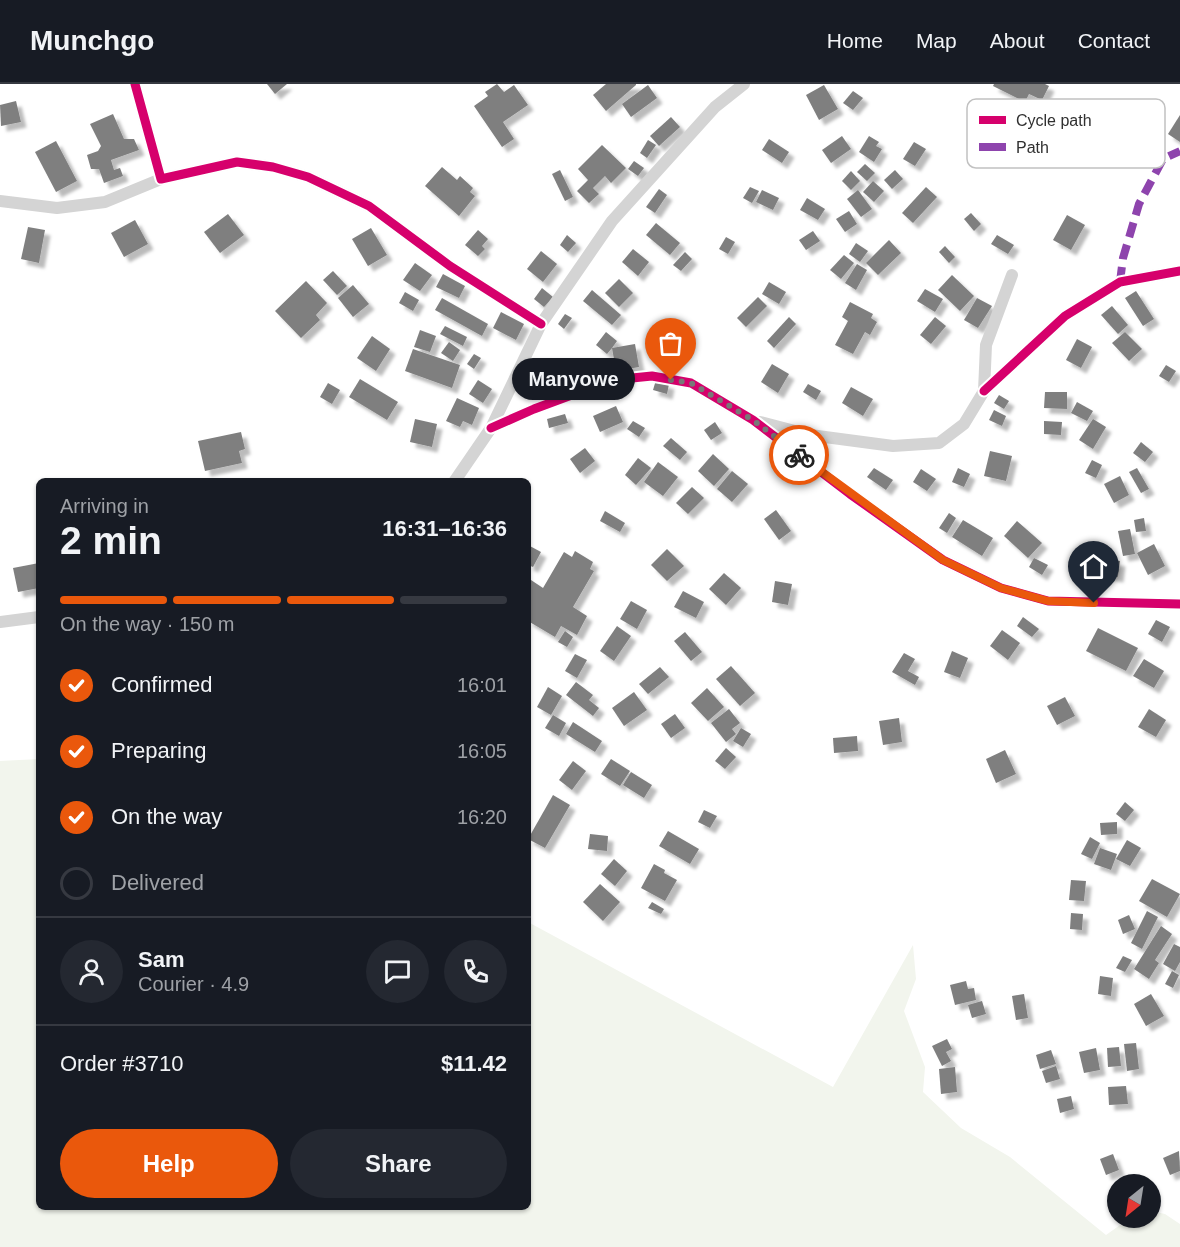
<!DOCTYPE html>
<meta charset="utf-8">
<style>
:root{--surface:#171b24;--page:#242831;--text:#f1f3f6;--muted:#9ea1a6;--line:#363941;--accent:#ea580c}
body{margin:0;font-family:Arial,sans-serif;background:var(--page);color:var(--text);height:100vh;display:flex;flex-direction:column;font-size:22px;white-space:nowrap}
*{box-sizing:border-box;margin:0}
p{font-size:20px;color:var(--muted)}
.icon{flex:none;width:33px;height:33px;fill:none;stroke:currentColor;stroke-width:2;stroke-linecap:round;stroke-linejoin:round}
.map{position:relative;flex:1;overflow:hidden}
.sheet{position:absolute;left:36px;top:394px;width:495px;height:732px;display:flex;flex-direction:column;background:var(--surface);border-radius:9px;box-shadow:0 2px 4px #0004}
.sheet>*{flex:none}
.needle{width:39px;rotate:210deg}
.fabs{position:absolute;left:1107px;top:1090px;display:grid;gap:12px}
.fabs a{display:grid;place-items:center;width:54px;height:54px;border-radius:50%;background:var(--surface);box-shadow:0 2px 4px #0004;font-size:30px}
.pin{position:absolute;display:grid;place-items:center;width:51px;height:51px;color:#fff;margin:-62px -26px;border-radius:50% 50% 50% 0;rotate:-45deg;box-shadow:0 0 6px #0007}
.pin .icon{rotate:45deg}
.courier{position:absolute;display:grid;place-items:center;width:60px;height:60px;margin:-30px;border:4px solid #ea580c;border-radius:50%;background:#fff;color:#222;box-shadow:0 2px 8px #0007}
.bubble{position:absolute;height:42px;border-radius:21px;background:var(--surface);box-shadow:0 2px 4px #0004;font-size:20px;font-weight:700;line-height:42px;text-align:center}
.summary em{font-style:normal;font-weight:700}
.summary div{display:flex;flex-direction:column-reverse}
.summary{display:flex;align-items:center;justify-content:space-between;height:102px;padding:0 24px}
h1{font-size:39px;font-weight:700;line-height:45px}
.bar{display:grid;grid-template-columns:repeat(4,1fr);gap:9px 6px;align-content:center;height:72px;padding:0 24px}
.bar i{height:8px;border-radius:4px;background:var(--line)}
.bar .selected{background:var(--accent)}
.bar p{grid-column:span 4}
.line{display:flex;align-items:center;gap:15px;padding:0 24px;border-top:2px solid var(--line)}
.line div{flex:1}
.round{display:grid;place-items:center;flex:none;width:63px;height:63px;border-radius:32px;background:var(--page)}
ol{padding:0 24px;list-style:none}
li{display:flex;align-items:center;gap:18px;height:66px}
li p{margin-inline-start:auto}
li .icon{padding:6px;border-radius:50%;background:var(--accent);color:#fff;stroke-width:4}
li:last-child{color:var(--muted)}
li i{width:33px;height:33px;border:3px solid var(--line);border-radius:50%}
.primary-button{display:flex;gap:12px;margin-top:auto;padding:12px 24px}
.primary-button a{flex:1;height:69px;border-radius:36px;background:var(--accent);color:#fff;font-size:24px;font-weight:700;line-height:69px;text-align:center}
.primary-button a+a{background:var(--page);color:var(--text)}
header{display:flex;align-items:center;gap:36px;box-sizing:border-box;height:84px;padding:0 30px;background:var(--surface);border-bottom:2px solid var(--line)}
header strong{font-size:28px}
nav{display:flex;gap:33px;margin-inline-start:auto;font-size:21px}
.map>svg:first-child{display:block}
.green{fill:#f2f5ed}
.building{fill:#7f7f7f;filter:url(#shadow)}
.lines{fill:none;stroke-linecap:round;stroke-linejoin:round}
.minor{stroke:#d4d4d4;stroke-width:12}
.quiet{stroke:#8e44ad;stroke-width:8;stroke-dasharray:15 8;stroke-linecap:butt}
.cycleway-casing{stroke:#fff;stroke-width:13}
.cycleway{stroke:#d6006c;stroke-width:9}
.done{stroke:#787878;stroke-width:6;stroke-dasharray:0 10.8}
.route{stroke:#ea580c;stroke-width:8}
.key{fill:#fff;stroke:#c1c1c1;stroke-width:1.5}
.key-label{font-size:16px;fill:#303030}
</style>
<header>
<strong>Munchgo</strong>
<nav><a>Home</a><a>Map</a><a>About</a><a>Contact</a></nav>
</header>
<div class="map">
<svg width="1180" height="1163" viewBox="0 0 1180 1163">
<defs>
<filter id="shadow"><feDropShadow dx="5.5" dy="5.5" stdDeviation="1.5" flood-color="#0004"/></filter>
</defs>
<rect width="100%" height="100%" fill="#fff"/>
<path class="green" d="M39 675V1124H528V838L833 1003 913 861 916 895 904 927 925 983 923 1008 961 1044 1010 1073 1106 1151 1130 1134H1150L1151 1127 1165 1130 1180 1140V1163H0V677Z"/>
<g class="building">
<path d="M267 0H287L275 10Z"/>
<path d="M497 0 504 8 514 1 528 21 503 38 514 55 502 63 474 22 488 12 485 8Z"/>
<path d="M606 0H636V1L606 27 593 11Z"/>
<path d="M994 0H1045L1049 2 1042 16 1029 10 1025 18 993 2Z"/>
<path d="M648 1 657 14 631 33 622 20Z"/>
<path d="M824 1 838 25 819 36 806 11Z"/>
<path d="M853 7 863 14 853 26 843 19Z"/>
<path d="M16 17 21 38 1 42 0 21Z"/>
<path d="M113 30 124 55H134L139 66 111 76 114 86 120 84 123 92 104 99 99 85H91L87 71 98 67 101 62 90 40Z"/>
<path d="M1180 31V58L1168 50Z"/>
<path d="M671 33 680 43 659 62 650 52Z"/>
<path d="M842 52 851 65 831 79 822 66Z"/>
<path d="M869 52 879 58 876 62 882 65 874 78 859 68Z"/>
<path d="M769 55 789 68 782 79 762 66Z"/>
<path d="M648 56 656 61 647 74 640 69Z"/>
<path d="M56 57 77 97 56 108 35 68Z"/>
<path d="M914 58 926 65 915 82 903 75Z"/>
<path d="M602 61 626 84 611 99 605 92 593 104 599 110 589 119 577 107 588 96 578 85Z"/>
<path d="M634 77 644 84 638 92 628 85Z"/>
<path d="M865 80 875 89 867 97 857 88Z"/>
<path d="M442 83 457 96 460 92 473 104 470 108 475 112 459 132 425 102Z"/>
<path d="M560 86 573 113 565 117 552 90Z"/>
<path d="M895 86 903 95 892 105 884 96Z"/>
<path d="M851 87 860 97 851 106 842 97Z"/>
<path d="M873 97 884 107 874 118 863 108Z"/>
<path d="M750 103 759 107 752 119 743 114Z"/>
<path d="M926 103 937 113 913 139 902 129Z"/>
<path d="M659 105 667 111 655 129 646 123Z"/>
<path d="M762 106 779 114 773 126 756 118Z"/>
<path d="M858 106 872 125 861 133 847 115Z"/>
<path d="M807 114 825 125 818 136 800 126Z"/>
<path d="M849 127 857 140 845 148 836 135Z"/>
<path d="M971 129 981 140 974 147 964 135Z"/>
<path d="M228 130 244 151 220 169 204 148Z"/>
<path d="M1067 131 1085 141 1071 166 1053 156Z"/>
<path d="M135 136 148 160 124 173 111 149Z"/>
<path d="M656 139 680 159 670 171 646 151Z"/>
<path d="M28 143 45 146 39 179 21 175Z"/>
<path d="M371 144 387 171 368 182 352 155Z"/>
<path d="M478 146 488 155 482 162 485 165 478 172 465 161Z"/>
<path d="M813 147 820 157 806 166 799 156Z"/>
<path d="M567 151 576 159 568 168 560 161Z"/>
<path d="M997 151 1014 161 1008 170 991 160Z"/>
<path d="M726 153 735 158 728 170 719 165Z"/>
<path d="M889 156 901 169 878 191 866 179Z"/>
<path d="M856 159 868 167 860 178 849 170Z"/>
<path d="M945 162 955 173 949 179 939 168Z"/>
<path d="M633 165 649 178 638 192 622 178Z"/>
<path d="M541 167 557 180 543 198 527 185Z"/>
<path d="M685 168 692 175 681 187 673 181Z"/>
<path d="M844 171 854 179 841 195 830 186Z"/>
<path d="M415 179 432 191 420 207 403 196Z"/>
<path d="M857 180 867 186 856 206 845 199Z"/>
<path d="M333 187 347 202 337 211 323 196Z"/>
<path d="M443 190 465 202 459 214 436 203Z"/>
<path d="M952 191 974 212 960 227 938 206Z"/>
<path d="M619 195 633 209 619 223 605 209Z"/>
<path d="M306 197 327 219 316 231 320 236 301 254 275 227Z"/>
<path d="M769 198 786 208 779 220 762 210Z"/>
<path d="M353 201 369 220 353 233 338 214Z"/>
<path d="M542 204 553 213 544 223 534 215Z"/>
<path d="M925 205 943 215 935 228 917 217Z"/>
<path d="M592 206 621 231 612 241 583 217Z"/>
<path d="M1136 207 1154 235 1143 242 1125 214Z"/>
<path d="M405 208 419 216 413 227 399 219Z"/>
<path d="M758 213 767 222 746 243 737 234Z"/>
<path d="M442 214 488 240 482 252 435 226Z"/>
<path d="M977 214 992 222 978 244 964 236Z"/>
<path d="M850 218 873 230 871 234 877 238 870 251 865 248 853 270 835 261 848 237 842 233Z"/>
<path d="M1112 222 1128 241 1118 250 1101 231Z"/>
<path d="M501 228 524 240 516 256 493 244Z"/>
<path d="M565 230 572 234 564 245 558 240Z"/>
<path d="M789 233 796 240 774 264 767 257Z"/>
<path d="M935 233 946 242 931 260 920 251Z"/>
<path d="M445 242 467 253 463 262 440 250Z"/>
<path d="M662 244 678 254 671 265 655 256Z"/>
<path d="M420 246 436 252 430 268 414 263Z"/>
<path d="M606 248 617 257 612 264 635 260 639 283 616 287 612 264 607 270 596 261Z"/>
<path d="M1125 248 1142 265 1129 277 1112 259Z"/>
<path d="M372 252 390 265 376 287 357 274Z"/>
<path d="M1077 255 1092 263 1081 284 1066 276Z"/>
<path d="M449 258 460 266 453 277 441 269Z"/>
<path d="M413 265 460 281 452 304 405 287Z"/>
<path d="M474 270 481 274 474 285 467 280Z"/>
<path d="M578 279 585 285 575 298 568 292Z"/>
<path d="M772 280 789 290 778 309 761 298Z"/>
<path d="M1166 281 1176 287 1169 298 1159 292Z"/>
<path d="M542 283 553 293 540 307 529 297Z"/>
<path d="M360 295 398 318 387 336 349 313Z"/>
<path d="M478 296 492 305 483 319 469 310Z"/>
<path d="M656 296 669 300 667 310 653 306Z"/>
<path d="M328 299 340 306 332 320 320 313Z"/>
<path d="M808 300 821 307 816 316 803 308Z"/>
<path d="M851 303 873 315 863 332 842 319Z"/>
<path d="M1045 308H1067V325L1044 324Z"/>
<path d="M999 311 1009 317 1004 325 994 319Z"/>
<path d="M457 314 479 324 472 341 463 337 460 343 446 337Z"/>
<path d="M1077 318 1093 327 1087 337 1071 329Z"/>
<path d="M616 322 623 338 600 348 593 332Z"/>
<path d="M994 326 1006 332 1002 342 989 336Z"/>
<path d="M565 330 568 339 549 344 547 335Z"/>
<path d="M415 335 437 340 432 363 410 358Z"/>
<path d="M1093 335 1106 343 1093 365 1079 356Z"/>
<path d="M633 337 645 344 639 353 627 345Z"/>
<path d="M1044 337 1062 338 1061 351 1044 350Z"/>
<path d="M715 338 722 349 711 356 704 346Z"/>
<path d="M241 348 245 365 239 367 242 379 205 387 198 357Z"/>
<path d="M671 354 687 368 680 376 663 362Z"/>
<path d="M1141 358 1153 368 1145 378 1133 369Z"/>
<path d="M585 364 595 377 580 389 570 375Z"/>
<path d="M990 367 1012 372 1006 397 984 392Z"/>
<path d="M713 370 729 385 714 402 698 387Z"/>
<path d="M638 374 651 384 636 401 625 391Z"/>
<path d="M1092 376 1102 381 1096 394 1085 389Z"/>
<path d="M658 378 678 393 663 412 644 398Z"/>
<path d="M874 384 893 396 886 406 867 393Z"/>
<path d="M958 384 970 390 964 403 952 398Z"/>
<path d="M1137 384 1149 405 1141 409 1129 388Z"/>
<path d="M921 385 936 395 927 407 913 398Z"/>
<path d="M732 387 748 400 732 418 717 405Z"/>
<path d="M1120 392 1129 411 1114 419 1104 400Z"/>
<path d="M692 403 704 414 688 430 676 419Z"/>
<path d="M776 426 791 447 779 456 764 435Z"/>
<path d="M605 427 625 439 620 448 600 437Z"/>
<path d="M949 429 956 434 947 449 939 444Z"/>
<path d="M1144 434 1146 447 1136 448 1134 436Z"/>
<path d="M963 436 993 454 982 472 952 453Z"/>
<path d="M1017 437 1042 459 1028 474 1004 452Z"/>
<path d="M1130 445 1135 470 1123 472 1118 447Z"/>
<path d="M1154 460 1165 482 1148 491 1137 469Z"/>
<path d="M528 461 541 468 533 483 528 481Z"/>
<path d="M667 465 684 482 667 497 651 481Z"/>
<path d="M575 467 593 478 590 485 594 487 573 523 587 532 577 551 561 542 555 553 528 537V528L530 524 528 523V502L531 496 543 504 564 468 572 473Z"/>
<path d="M1091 473 1120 477 1118 493 1089 488Z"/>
<path d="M1034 474 1048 481 1042 491 1029 483Z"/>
<path d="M39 479V504L18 508 13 484Z"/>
<path d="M724 489 741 504 726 521 709 505Z"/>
<path d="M775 497 792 500 788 521 772 518Z"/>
<path d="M683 507 704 518 696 534 674 523Z"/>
<path d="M631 517 647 526 637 545 620 535Z"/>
<path d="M1023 533 1039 545 1032 553 1017 542Z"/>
<path d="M1156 536 1170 543 1162 558 1148 550Z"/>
<path d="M617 542 631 552 614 577 600 567Z"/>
<path d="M1098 544 1138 564 1126 587 1086 567Z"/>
<path d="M1002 546 1020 559 1008 576 990 562Z"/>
<path d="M565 547 573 553 567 563 558 558Z"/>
<path d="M685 548 702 568 691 577 674 557Z"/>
<path d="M952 567 968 574 960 594 944 588Z"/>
<path d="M904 569 915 575 908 587 919 593 915 601 892 588Z"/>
<path d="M575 570 587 576 577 594 565 587Z"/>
<path d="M1144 575 1164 587 1154 604 1133 592Z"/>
<path d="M731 582 755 609 740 622 716 595Z"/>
<path d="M660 583 669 593 648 610 639 600Z"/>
<path d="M576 598 593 611 589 616 599 624 593 632 566 611Z"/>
<path d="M548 603 562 612 551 631 537 623Z"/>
<path d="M707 604 724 623 708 637 691 619Z"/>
<path d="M634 608 647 626 624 642 612 624Z"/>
<path d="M1065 613 1075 632 1057 641 1047 622Z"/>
<path d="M729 625 740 639 732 645 736 650 726 658 711 639Z"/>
<path d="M1149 625 1166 636 1156 653 1138 643Z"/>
<path d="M675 630 685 644 671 654 661 640Z"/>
<path d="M553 631 566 639 559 652 545 644Z"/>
<path d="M899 634 902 658 883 661 879 637Z"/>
<path d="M573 638 602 657 595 668 566 650Z"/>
<path d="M741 644 751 650 743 663 733 657Z"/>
<path d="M857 652 858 667 834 669 833 654Z"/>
<path d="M726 664 736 673 725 685 715 677Z"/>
<path d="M1005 666 1016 690 996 699 986 675Z"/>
<path d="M611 675 630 687 620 702 601 690Z"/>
<path d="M573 677 586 687 572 706 559 696Z"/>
<path d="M631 688 652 701 644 714 623 701Z"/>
<path d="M553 711 570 721 545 764 528 755Z"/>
<path d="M1125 718 1134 726 1125 737 1116 730Z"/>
<path d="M704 726 717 732 710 744 698 738Z"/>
<path d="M1117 738V750L1101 751 1100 739Z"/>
<path d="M668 747 699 765 690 780 659 762Z"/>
<path d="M590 750 608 752 607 767 588 765Z"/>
<path d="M1090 753 1100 759 1092 775 1081 770Z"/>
<path d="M1127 756 1141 764 1130 782 1116 775Z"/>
<path d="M1100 764 1117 770 1111 786 1094 780Z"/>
<path d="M614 775 627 787 615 802 601 790Z"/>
<path d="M654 780 665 786 664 789 677 796 665 817 641 804Z"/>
<path d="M1152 795 1180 810 1167 833 1139 817Z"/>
<path d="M1071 796 1086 797 1084 817 1069 816Z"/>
<path d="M600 800 620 818 603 837 583 818Z"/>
<path d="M652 818 664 825 661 830 648 824Z"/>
<path d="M1147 827 1158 833 1142 865 1131 859Z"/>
<path d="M1071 829 1083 830 1082 846 1070 845Z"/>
<path d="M1129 831 1135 845 1123 850 1118 836Z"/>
<path d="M1161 842 1172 850 1155 876 1159 879 1149 895 1134 885Z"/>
<path d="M1174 860 1180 863V878L1175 887 1163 880Z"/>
<path d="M1123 872 1132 876 1125 888 1116 884Z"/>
<path d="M1172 887 1179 891 1173 904 1165 900Z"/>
<path d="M1100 892 1113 894 1111 912 1098 910Z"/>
<path d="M966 897 968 905 974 904 976 916 955 921 950 901Z"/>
<path d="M1024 910 1028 934 1016 936 1012 912Z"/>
<path d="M1151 910 1164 932 1146 942 1134 920Z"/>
<path d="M982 917 986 930 972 934 968 921Z"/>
<path d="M947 955 952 965 946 968 951 977 942 982 932 962Z"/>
<path d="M1136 959 1139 985 1127 987 1124 960Z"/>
<path d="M1119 963 1121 982 1108 983 1107 964Z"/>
<path d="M1096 964 1100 986 1084 989 1079 968Z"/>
<path d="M1051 966 1056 980 1040 985 1036 971Z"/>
<path d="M1056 982 1060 995 1046 999 1042 987Z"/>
<path d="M955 983 957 1008 941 1010 939 985Z"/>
<path d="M1126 1002 1128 1020 1109 1021 1108 1003Z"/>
<path d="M1071 1012 1074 1025 1060 1029 1057 1015Z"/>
<path d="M1179 1067 1180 1087 1170 1091 1163 1074Z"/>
<path d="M1113 1070 1119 1086 1106 1091 1100 1075Z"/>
</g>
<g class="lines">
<g class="minor">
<path d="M135 0 161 95 237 78 273 83 308 93 369 122 450 182 541 240"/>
<path d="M0 117 57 124 105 118 161 95"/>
<path d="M984 307 1065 232 1120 198 1180 187"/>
<path d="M760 338 810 351 893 362 939 359 964 340 984 307 986 261 1012 191"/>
<path d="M491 344 534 325 612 296 652 292 691 299 753 336 850 410 943 476 1001 504 1048 517 1180 520"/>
<path d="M454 398 491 344 541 240 612 137 715 23 744 0"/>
<path d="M0 538 39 533"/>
</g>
<path class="quiet" d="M1120 198 1123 174 1139 120 1163 75 1180 67"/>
<g class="cycleway-casing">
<g id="cycleway">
<path d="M135 0 161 95 237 78 273 83 308 93 369 122 450 182 541 240"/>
<path d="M984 307 1065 232 1120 198 1180 187"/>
<path d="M491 344 534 325 612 296 652 292 691 299 753 336 850 410 943 476 1001 504 1048 517 1180 520"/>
</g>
</g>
<use href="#cycleway" class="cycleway"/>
</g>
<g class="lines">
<path class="done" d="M671 296 691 299 706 308 753 336 799 371"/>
<path class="route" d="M799 371 943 476 1001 504 1048 517 1094 519"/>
</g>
<rect x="967" y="15" width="198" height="69" rx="9" class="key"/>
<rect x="979" y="32" width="27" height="8" fill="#d6006c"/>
<rect x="979" y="59" width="27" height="8" fill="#8e44ad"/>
<g class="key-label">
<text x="1016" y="42">Cycle path</text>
<text x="1016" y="69">Path</text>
</g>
</svg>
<div class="fabs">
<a><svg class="needle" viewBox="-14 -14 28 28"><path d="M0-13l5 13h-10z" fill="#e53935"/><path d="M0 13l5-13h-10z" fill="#9ea1a6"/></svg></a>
</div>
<div class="pin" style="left:671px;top:296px;background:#ea580c"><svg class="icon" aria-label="bag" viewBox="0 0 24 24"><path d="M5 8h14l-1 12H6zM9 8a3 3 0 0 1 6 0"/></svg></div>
<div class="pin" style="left:1094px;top:519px;background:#1f2937"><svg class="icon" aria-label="home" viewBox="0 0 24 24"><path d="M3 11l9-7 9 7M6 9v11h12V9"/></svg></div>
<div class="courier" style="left:799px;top:371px"><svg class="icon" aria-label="bike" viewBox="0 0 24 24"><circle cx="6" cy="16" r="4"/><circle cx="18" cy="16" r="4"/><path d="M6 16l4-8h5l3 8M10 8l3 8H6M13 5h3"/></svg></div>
<div class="bubble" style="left:512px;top:274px;width:123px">Manyowe</div>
<section class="sheet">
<div class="summary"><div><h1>2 min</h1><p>Arriving in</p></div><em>16:31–16:36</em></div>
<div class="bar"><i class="selected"></i><i class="selected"></i><i class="selected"></i><i></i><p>On the way · 150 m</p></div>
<ol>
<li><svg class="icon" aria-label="check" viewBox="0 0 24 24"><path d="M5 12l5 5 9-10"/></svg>Confirmed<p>16:01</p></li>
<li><svg class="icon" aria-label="check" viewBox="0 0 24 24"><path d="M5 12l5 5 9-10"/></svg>Preparing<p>16:05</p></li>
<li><svg class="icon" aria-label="check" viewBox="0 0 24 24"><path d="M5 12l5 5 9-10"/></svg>On the way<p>16:20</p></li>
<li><i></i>Delivered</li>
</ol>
<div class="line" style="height:108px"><a class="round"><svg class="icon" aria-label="person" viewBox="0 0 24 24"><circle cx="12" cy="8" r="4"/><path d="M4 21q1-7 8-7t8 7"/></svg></a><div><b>Sam</b><p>Courier · 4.9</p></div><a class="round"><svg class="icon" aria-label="chat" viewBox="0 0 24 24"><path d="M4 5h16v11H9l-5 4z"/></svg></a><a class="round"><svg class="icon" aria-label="phone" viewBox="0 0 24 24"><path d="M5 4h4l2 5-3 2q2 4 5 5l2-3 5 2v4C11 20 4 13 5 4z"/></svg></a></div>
<div class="line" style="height:78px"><div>Order #3710</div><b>$11.42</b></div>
<div class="primary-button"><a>Help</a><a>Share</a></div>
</section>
</div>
